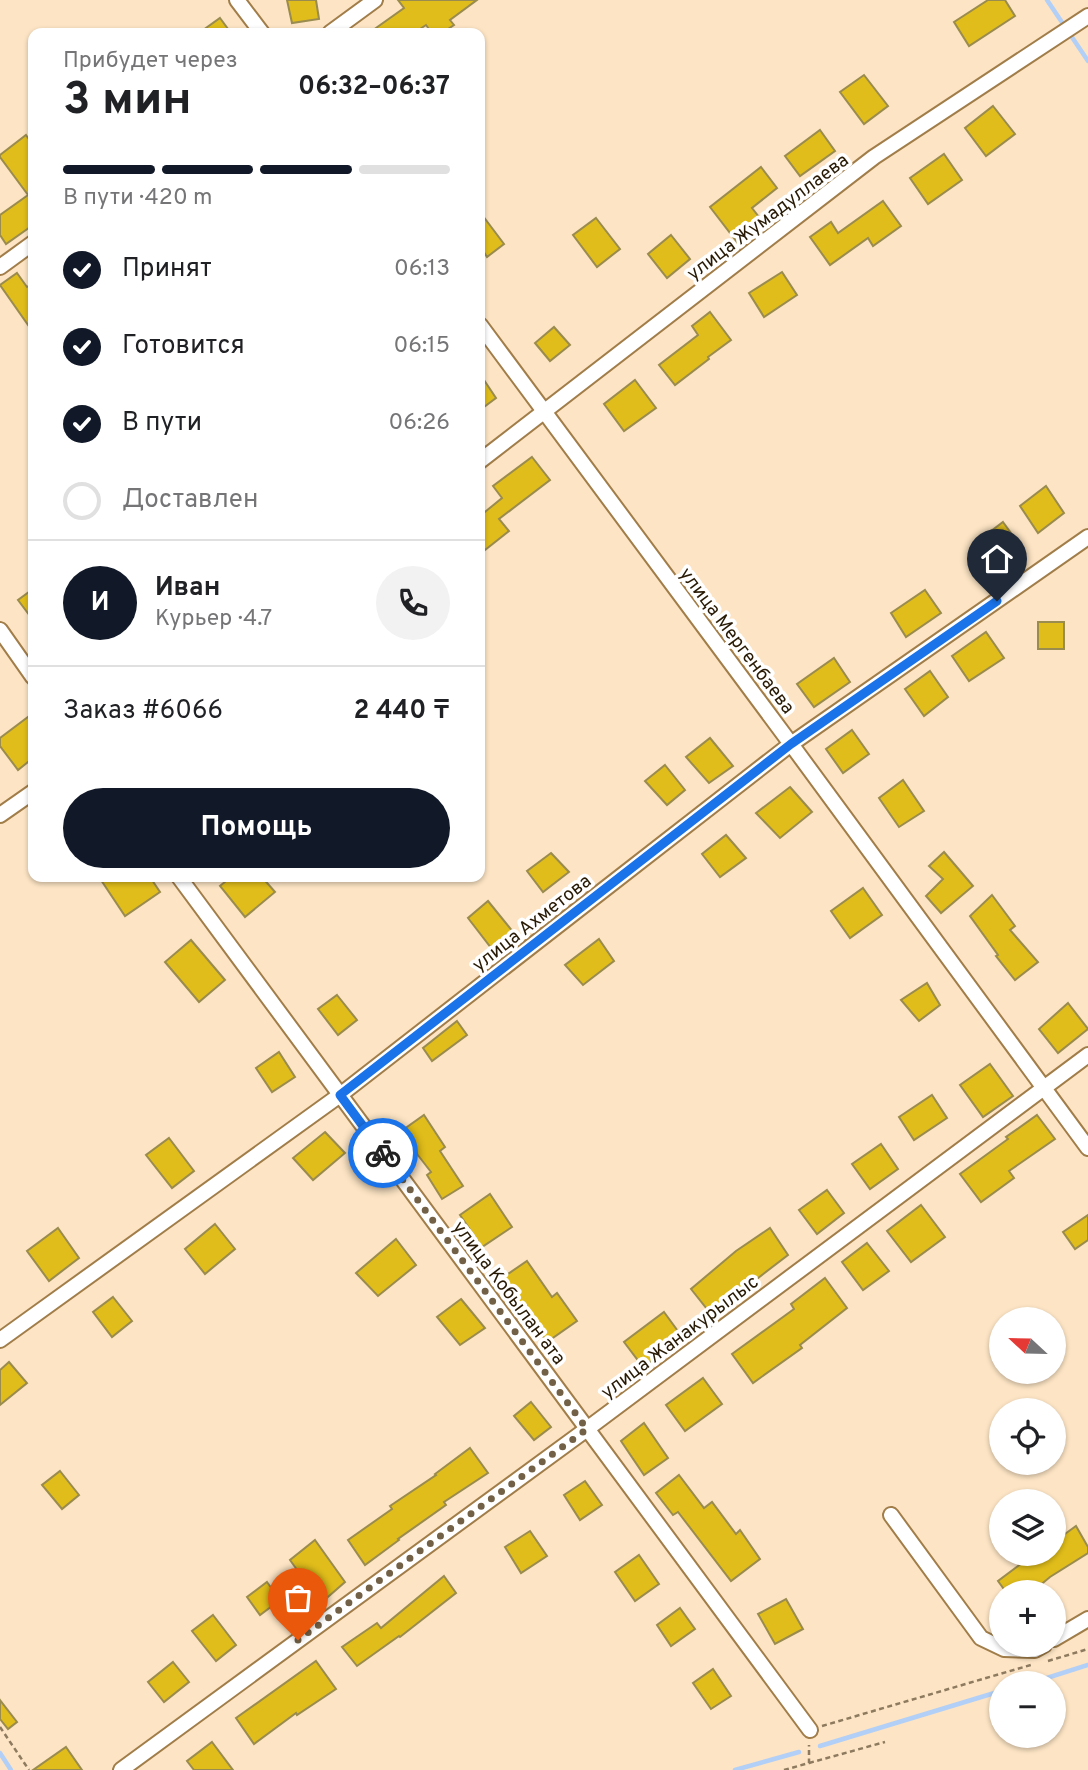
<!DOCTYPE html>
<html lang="ru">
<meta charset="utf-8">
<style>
:root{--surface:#fff;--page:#f2f2f2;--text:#202124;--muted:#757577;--line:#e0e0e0;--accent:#111827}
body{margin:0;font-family:Overpass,sans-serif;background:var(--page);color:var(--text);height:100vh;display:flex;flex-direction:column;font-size:26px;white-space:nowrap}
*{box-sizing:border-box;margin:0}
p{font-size:23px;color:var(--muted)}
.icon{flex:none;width:38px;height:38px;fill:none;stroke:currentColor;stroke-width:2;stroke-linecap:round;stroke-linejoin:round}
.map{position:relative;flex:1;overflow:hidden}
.panel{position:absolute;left:28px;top:28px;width:457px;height:854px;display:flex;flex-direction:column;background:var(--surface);border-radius:14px;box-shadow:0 2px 5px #0004}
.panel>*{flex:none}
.needle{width:46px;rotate:292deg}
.controls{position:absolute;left:989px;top:1307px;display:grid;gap:14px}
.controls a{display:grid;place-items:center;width:77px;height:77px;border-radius:50%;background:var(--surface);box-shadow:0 2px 5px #0004;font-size:35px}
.pin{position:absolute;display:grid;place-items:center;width:60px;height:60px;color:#fff;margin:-72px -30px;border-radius:50% 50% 50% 0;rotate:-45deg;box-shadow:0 0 7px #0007}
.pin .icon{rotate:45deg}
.courier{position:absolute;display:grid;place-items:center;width:70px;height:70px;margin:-35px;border:5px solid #1a73e8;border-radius:50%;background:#fff;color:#222;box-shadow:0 2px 9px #0007}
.head em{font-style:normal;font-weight:700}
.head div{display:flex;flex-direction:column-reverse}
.head{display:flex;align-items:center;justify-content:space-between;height:119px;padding:0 35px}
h1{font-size:46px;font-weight:700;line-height:52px}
.bar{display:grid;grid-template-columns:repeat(4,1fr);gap:10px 7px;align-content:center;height:84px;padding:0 35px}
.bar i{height:9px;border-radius:5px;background:var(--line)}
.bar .current{background:var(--accent)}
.bar p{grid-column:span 4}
.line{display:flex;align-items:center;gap:18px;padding:0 35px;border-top:2px solid var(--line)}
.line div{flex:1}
.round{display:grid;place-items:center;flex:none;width:74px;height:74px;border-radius:37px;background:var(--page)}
ol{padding:0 35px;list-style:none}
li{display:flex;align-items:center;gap:21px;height:77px}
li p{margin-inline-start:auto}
li .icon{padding:7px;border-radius:50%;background:var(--accent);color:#fff;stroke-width:4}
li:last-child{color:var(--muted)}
li i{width:38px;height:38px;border:4px solid var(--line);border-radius:50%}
.button{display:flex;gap:14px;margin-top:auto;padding:14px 35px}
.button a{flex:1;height:80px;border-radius:42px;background:var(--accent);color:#fff;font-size:28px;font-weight:700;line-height:80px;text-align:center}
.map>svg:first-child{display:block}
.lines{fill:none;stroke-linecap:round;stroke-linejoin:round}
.stream{stroke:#b1cff7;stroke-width:4.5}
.building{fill:#e0bd1a;stroke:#9a8b4e;stroke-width:2}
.street-casing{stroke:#a17d49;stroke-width:18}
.path{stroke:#8d7a5f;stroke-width:2.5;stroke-dasharray:5 3.5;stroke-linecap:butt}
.street{stroke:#fff;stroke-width:14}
.done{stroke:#726147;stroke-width:7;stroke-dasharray:0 12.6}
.route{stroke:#1a73e8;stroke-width:9}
.labels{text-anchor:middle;stroke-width:7;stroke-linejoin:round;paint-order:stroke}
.street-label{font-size:19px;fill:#281a04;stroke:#fff}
</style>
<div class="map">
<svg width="1088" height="1770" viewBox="0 0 1088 1770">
<rect width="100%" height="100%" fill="#fce4c4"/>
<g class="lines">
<g class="stream">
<path d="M1047 0 1088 61"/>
<path d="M1028 1684 1088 1665"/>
<path d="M820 1746 1001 1691"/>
<path d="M0 1753 11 1770"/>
<path d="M735 1770 799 1752"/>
</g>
</g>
<g class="building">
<path d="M287 0H316L319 19 292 23Z"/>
<path d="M398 0H477L450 20 454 25 442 33H432L426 25 414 33H369L404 8Z"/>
<path d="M988 0H1005L1015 16 969 46 954 22Z"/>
<path d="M220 18 231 33H199Z"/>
<path d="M864 75 888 106 864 124 840 92Z"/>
<path d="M993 106 1015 134 986 156 965 128Z"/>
<path d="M820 130 835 151 800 176 785 156Z"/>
<path d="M26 135 33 145V225L6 244 0 235V215L28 195 0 157V155Z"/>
<path d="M944 154 962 180 928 204 910 178Z"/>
<path d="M761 167 777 188 752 208 763 222 737 242 710 207Z"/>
<path d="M883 201 901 226 873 246 868 238 830 265 810 237 831 222 838 233Z"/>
<path d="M480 212 504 244 487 257 480 246Z"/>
<path d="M596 218 620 249 597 267 573 235Z"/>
<path d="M671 235 690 259 667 278 648 254Z"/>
<path d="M782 272 797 295 764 317 749 293Z"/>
<path d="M17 273 27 287 33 283V332L0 285Z"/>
<path d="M710 312 731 340 708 357 709 359 675 385 659 365 698 335 692 326Z"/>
<path d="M554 327 570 345 550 361 535 343Z"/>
<path d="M480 374 496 398 480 410Z"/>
<path d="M635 380 656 408 624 431 604 404Z"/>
<path d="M532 457 550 480 499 519 509 531 485 550 480 542V516L502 498 493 486Z"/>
<path d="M1046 486 1064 513 1038 533 1020 506Z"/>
<path d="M1003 522 1021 547 997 566 978 541Z"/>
<path d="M33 589V620L18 600Z"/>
<path d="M925 590 941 613 906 637 891 613Z"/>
<rect x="1038" y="622" width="26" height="27"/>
<path d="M986 632 1004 658 969 681 952 656Z"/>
<path d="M834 658 850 682 814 707 797 684Z"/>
<path d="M930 671 948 697 924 716 905 689Z"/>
<path d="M28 717 33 724V758L18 770 0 746V738Z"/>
<path d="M852 730 869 754 843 773 826 749Z"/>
<path d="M710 738 733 766 709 783 686 757Z"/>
<path d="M665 765 685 790 667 805 645 781Z"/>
<path d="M903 780 924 811 899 827 879 798Z"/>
<path d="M790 787 812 812 780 838 756 813Z"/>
<path d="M726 835 746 858 720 877 702 854Z"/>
<path d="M944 852 973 886 941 913 926 896 943 879 929 866Z"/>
<path d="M551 853 569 872 543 892 527 871Z"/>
<path d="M99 877H150L160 892 125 916Z"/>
<path d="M231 877H262L275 892 245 917 220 886Z"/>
<path d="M863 888 882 915 850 938 831 911Z"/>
<path d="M992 895 1015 926 1010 930 1038 962 1015 980 996 956 998 955 970 916Z"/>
<path d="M488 901 514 933 492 949 468 918Z"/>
<path d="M599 939 614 961 583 985 565 965Z"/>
<path d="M191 940 225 980 199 1002 165 962Z"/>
<path d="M927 983 940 1005 919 1021 901 1000Z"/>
<path d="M337 995 357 1020 338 1035 318 1009Z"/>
<path d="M1068 1003 1088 1029 1058 1053 1039 1029Z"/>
<path d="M457 1021 467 1035 432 1061 423 1048Z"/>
<path d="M279 1052 295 1077 272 1092 256 1068Z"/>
<path d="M990 1064 1013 1096 983 1117 960 1085Z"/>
<path d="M932 1095 947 1118 914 1140 899 1117Z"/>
<path d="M424 1115 445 1147 440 1151 463 1186 442 1199 427 1175 431 1172 400 1132Z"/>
<path d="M1037 1115 1055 1139 1009 1171 1014 1178 981 1202 960 1174 1008 1139 1006 1137Z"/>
<path d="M325 1132 345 1153 313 1180 293 1158Z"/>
<path d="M169 1138 194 1171 172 1188 146 1155Z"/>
<path d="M881 1144 898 1169 870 1189 852 1164Z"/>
<path d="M827 1190 844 1213 817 1234 799 1210Z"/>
<path d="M490 1194 512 1227 482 1247 460 1215Z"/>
<path d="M921 1205 945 1237 911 1262 887 1231Z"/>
<path d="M1088 1215V1240L1075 1249 1063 1232Z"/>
<path d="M215 1224 235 1249 205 1274 185 1249Z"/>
<path d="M58 1228 79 1258 49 1281 27 1251Z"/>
<path d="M770 1228 788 1255 711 1314 691 1289 736 1251Z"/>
<path d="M396 1239 416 1265 378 1296 356 1273Z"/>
<path d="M867 1243 889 1271 863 1290 842 1262Z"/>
<path d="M527 1261 552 1297 557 1293 577 1321 547 1342 502 1278Z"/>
<path d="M825 1278 847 1308 800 1345 802 1348 753 1383 732 1354 794 1309 791 1304Z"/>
<path d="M113 1297 132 1321 112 1337 93 1312Z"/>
<path d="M461 1299 485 1328 460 1345 437 1317Z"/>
<path d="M664 1312 683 1338 643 1367 624 1342Z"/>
<path d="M9 1362 27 1383 0 1405V1370Z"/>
<path d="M703 1378 722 1404 685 1431 666 1405Z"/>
<path d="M531 1402 551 1427 534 1440 514 1416Z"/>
<path d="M644 1423 668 1458 644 1475 621 1441Z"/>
<path d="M470 1448 488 1473 444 1502 446 1505 398 1539 399 1540 365 1565 348 1540 392 1509 390 1506 436 1475 435 1474Z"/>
<path d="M60 1471 79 1495 62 1509 42 1485Z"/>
<path d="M679 1475 704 1508 712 1502 736 1534 740 1530 760 1559 731 1581 678 1512 673 1515 656 1493Z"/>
<path d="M585 1481 602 1505 580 1520 564 1495Z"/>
<path d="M1076 1526 1088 1547V1553L1050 1577 1032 1592H1006L998 1581 1034 1554H1054V1542Z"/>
<path d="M530 1531 547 1556 521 1573 505 1547Z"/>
<path d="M315 1540 345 1582 321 1603 290 1560Z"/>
<path d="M639 1555 659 1584 635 1601 615 1572Z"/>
<path d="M444 1576 456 1593 400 1637 399 1636 357 1666 342 1647 377 1623 381 1628Z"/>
<path d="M267 1582 280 1600 260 1615 247 1597Z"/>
<path d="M786 1599 803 1629 775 1644 758 1614Z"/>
<path d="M680 1608 695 1629 671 1646 657 1625Z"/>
<path d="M213 1615 236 1645 216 1661 192 1631Z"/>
<path d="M316 1661 336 1689 297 1715 296 1713 254 1744 236 1718Z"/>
<path d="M173 1662 189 1682 164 1702 148 1682Z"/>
<path d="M713 1669 731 1696 711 1709 693 1683Z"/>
<path d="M0 1700 17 1722 8 1729 0 1719Z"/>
<path d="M212 1742 233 1770H194L187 1761Z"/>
<path d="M66 1747 82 1770H33Z"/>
</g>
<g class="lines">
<g class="street-casing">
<g id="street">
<path d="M237 0 262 33"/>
<path d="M330 33 375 0"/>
<path d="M0 267 33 243"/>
<path d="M480 325 791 744 1088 1148"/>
<path d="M480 461 874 157 1088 16"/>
<path d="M0 630 33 677"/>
<path d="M0 815 33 792"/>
<path d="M179 877 810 1730"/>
<path d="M0 1340 340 1095 791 744 1088 537"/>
<path d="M891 1515 981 1638 1004 1649 1035 1650 1044 1645"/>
<path d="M1054 1639 1088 1619"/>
<path d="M121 1770 587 1429 1088 1055"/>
</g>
</g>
<g class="path">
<path d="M1048 1661 1088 1649"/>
<path d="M822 1726 1034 1664"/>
<path d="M0 1727 29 1770"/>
<path d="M809 1763 885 1742"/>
<path d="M784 1770 809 1763V1745"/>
</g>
<use href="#street" class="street"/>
</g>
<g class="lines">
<path class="done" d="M298 1640 587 1429 383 1153"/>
<path class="route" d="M383 1153 340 1095 791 744 997 601"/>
</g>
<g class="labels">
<g class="street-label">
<text transform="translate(767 216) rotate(-37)" y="7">улица Жумадуллаева</text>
<text transform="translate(738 640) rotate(53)" y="7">улица Мергенбаева</text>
<text transform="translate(531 922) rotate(-38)" y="7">улица Ахметова</text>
<text transform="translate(510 1292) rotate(53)" y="7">улица Кобылан ата</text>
<text transform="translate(679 1336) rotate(-37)" y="7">улица Жанакурылыс</text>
</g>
</g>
</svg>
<div class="controls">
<a><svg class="needle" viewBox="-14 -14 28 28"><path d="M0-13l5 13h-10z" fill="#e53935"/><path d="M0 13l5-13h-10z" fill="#757577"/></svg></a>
<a><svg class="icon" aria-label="locate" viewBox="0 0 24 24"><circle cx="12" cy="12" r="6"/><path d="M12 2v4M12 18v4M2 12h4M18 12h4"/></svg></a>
<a><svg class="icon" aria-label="layers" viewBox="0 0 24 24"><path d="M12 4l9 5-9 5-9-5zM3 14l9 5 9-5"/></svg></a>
<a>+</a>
<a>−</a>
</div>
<div class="pin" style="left:298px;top:1640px;background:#ea580c"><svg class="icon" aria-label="bag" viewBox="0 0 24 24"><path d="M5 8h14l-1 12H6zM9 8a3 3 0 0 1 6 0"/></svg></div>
<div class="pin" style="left:997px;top:601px;background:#1f2937"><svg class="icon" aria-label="home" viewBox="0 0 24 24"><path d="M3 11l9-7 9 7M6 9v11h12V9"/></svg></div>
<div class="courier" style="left:383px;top:1153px"><svg class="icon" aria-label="bike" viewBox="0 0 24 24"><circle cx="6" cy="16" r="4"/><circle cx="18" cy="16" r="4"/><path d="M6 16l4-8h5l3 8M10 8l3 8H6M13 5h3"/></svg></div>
<section class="panel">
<div class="head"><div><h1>3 мин</h1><p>Прибудет через</p></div><em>06:32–06:37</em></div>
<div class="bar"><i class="current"></i><i class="current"></i><i class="current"></i><i></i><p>В пути · 420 m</p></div>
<ol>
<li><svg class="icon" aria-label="check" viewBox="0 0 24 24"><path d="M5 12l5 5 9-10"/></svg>Принят<p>06:13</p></li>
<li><svg class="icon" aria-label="check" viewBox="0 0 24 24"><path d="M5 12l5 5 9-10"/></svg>Готовится<p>06:15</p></li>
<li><svg class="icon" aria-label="check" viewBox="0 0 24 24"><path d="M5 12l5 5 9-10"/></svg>В пути<p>06:26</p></li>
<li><i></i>Доставлен</li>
</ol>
<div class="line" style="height:126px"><b class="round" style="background:var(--accent);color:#fff">И</b><div><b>Иван</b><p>Курьер · 4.7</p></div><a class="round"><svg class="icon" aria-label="phone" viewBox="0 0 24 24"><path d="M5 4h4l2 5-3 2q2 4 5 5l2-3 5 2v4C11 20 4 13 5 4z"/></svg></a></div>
<div class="line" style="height:91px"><div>Заказ #6066</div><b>2 440 ₸</b></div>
<div class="button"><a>Помощь</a></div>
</section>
</div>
